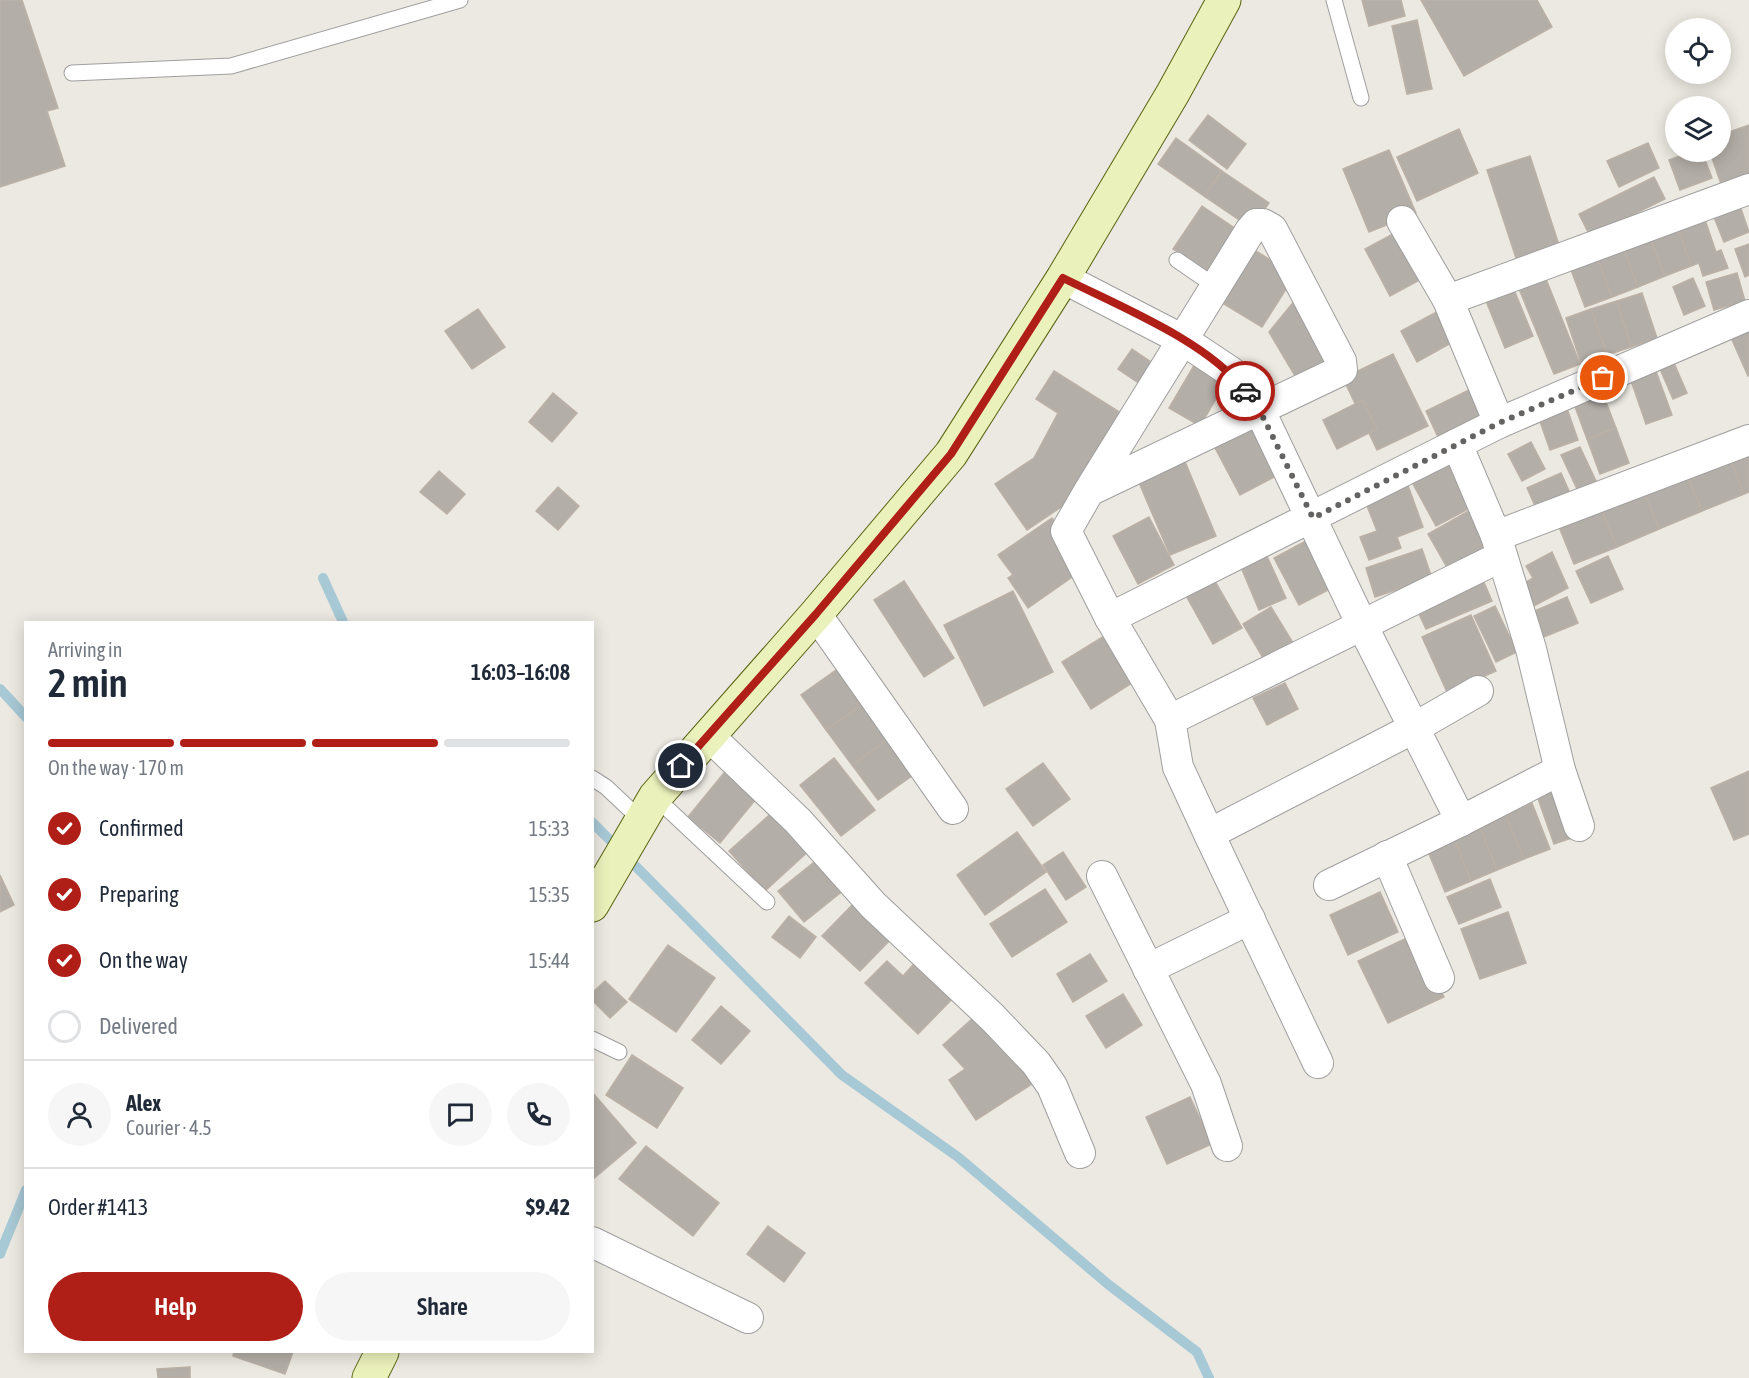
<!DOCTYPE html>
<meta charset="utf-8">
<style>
:root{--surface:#fff;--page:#f6f6f7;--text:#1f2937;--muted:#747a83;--line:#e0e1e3;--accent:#b01f17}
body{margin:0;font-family:"Asap Condensed",sans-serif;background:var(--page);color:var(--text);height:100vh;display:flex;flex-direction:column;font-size:22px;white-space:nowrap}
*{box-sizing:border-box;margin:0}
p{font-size:20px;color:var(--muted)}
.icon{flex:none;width:33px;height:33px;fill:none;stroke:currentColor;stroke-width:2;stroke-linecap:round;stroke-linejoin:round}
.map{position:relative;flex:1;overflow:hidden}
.details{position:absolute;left:24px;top:621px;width:570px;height:732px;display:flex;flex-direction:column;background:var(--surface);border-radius:0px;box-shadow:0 3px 15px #0003}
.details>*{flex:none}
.controls{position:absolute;left:1665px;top:18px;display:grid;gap:12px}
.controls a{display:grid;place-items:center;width:66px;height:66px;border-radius:50%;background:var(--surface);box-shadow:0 3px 15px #0003;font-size:30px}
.pin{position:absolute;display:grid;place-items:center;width:51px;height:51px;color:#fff;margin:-26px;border:3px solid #fff;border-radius:50%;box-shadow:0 2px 6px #0007}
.courier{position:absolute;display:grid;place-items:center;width:60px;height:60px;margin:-30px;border:4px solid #b01f17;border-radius:50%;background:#fff;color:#222;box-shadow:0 2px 8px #0007}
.headline em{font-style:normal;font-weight:600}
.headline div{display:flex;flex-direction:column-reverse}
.headline{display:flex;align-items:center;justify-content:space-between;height:102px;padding:0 24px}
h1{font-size:39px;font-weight:600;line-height:45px}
.bar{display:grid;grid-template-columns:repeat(4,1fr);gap:9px 6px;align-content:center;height:72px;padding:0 24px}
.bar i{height:8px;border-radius:4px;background:var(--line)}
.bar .on{background:var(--accent)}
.bar p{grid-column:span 4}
.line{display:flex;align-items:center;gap:15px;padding:0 24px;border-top:2px solid var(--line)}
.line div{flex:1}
.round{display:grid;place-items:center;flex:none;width:63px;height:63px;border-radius:32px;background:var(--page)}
ol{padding:0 24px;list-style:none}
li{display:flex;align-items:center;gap:18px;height:66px}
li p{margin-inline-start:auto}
li .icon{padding:6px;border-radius:50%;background:var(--accent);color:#fff;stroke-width:4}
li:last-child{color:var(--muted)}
li i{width:33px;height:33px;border:3px solid var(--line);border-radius:50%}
.action{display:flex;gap:12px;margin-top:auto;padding:12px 24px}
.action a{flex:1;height:69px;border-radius:36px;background:var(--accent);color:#fff;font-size:24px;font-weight:600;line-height:69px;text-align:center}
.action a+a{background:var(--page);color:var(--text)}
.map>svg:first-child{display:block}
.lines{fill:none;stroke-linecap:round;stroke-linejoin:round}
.stream{stroke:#a7c8d5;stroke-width:10}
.building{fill:#b4aea8;stroke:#bbb1a6;stroke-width:1.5}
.lane-casing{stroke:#9f9f9f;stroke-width:17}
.street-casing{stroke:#9f9f9f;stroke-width:32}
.secondary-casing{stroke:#566411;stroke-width:35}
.lane{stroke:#fff;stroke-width:15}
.street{stroke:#fff;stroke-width:30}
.secondary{stroke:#ebf1bb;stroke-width:33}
.done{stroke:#646361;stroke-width:6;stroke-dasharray:0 10.8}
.route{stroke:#b01f17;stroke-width:8}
</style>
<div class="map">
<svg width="1749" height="1378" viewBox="0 0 1749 1378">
<rect width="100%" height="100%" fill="#ece9e2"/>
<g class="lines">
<g class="stream">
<path d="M323 578 343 622"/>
<path d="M0 689 26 717"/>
<path d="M592 822 842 1075 958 1157 1109 1285 1197 1352 1209 1378"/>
<path d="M0 1254 26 1190"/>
</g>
</g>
<g class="building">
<path d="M0 0H22L58 108 47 111 65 166 0 187Z"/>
<path d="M1362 0H1401L1405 16 1369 26Z"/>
<path d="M1421 0H1537L1552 27 1464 76Z"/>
<path d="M1417 20 1432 89 1407 94 1392 26Z"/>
<path d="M1208 115 1246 144 1227 169 1189 140Z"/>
<path d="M1749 125V174L1721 184 1710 152H1720V135Z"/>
<path d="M1459 129 1478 173 1417 201 1397 157Z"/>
<path d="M1176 138 1222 171 1204 196 1158 164Z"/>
<path d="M1648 143 1659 168 1619 187 1607 161Z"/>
<path d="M1389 150 1416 213 1369 232 1343 169Z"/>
<path d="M1691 152H1702L1712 178 1680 190 1669 160Z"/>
<path d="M1530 156 1559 245 1516 258 1487 170Z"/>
<path d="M1222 171 1269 203 1251 228 1204 196Z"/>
<path d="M1654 177 1665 199 1590 236 1579 214Z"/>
<path d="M1738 200 1749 232 1724 242 1711 210Z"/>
<path d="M1202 206 1242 233 1214 275 1173 249Z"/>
<path d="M1702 211 1716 252 1721 250 1728 268 1703 276 1699 263 1691 266 1675 220Z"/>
<path d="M1675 220 1691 266 1665 276 1647 231Z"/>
<path d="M1402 229 1427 276 1390 296 1365 249Z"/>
<path d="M1647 231 1665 276 1638 287 1621 242Z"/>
<path d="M1621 242 1638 287 1612 297 1595 252Z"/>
<path d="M1749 244V275L1745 277 1735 249Z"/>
<path d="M1251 248 1295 275 1262 327 1219 301Z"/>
<path d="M1595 252 1612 297 1585 307 1568 262Z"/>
<path d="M1737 273 1745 301 1714 310 1706 282Z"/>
<path d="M1544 274 1580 364 1554 374 1517 284Z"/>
<path d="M1693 278 1705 306 1684 315 1673 287Z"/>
<path d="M1512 285 1533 336 1505 348 1484 296Z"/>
<path d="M1642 293 1657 338 1631 347 1617 301Z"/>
<path d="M1300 294 1336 358 1298 381 1269 332Z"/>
<path d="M1617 301 1631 347 1607 355 1591 309Z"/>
<path d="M1444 308 1460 338 1417 362 1401 331Z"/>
<path d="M478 309 505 347 472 369 445 331Z"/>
<path d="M1591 309 1607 355 1581 363 1566 318Z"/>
<path d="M1749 323V375L1748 376 1729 333Z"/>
<path d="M1132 349 1154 364 1140 384 1118 369Z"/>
<path d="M1393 354 1428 426 1377 450 1343 378Z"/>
<path d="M1671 356 1687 393 1673 399 1657 362Z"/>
<path d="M1199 357 1230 375 1200 426 1169 408Z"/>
<path d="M1653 363 1672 415 1646 424 1628 372Z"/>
<path d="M1054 371 1129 418 1088 489 1027 530 995 484 1034 458 1058 413 1036 399Z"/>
<path d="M1477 386 1490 413 1438 437 1426 411Z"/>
<path d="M553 393 577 413 552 442 529 422Z"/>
<path d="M1603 394 1616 428 1587 439 1574 404Z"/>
<path d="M1363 400 1377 429 1337 449 1323 420Z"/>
<path d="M1564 400 1578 440 1550 450 1536 410Z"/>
<path d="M1252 424 1280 474 1240 495 1213 444Z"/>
<path d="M1616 428 1629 463 1600 474 1587 439Z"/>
<path d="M1531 442 1545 469 1522 481 1508 454Z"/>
<path d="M1580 447 1597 483 1578 491 1561 455Z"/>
<path d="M1749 448V492L1744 494 1729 457Z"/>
<path d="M1447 451 1476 505 1436 526 1407 473Z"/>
<path d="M1181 452 1216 536 1170 555 1134 471Z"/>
<path d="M1729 457 1744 494 1702 511 1686 474Z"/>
<path d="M439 471 465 494 447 514 420 492Z"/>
<path d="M1561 473 1570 493 1536 508 1527 488Z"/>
<path d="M1686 474 1702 511 1659 529 1644 492Z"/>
<path d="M1406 480 1423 527 1397 537 1401 548 1369 560 1360 537 1377 531 1363 496Z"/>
<path d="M558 487 579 506 558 530 536 511Z"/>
<path d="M1644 492 1659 529 1617 547 1601 509Z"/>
<path d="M1474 508 1494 543 1448 569 1428 534Z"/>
<path d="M1601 509 1617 547 1574 564 1559 527Z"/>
<path d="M1149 517 1174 565 1138 584 1113 536Z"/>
<path d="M1052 518 1070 545 1059 553 1075 575 1028 608 1008 578 1013 575 998 555Z"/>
<path d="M1313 537 1338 585 1299 605 1274 558Z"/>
<path d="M1422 549 1432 578 1375 597 1366 568Z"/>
<path d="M1552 552 1568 588 1530 608 1518 587 1533 578 1526 566Z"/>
<path d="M1266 554 1286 598 1259 610 1240 565Z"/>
<path d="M1608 556 1623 589 1591 603 1576 571Z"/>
<path d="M1480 573 1492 601 1426 629 1413 601Z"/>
<path d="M1212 576 1242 628 1213 644 1184 592Z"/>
<path d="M904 581 954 658 924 677 874 600Z"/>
<path d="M1013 591 1053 672 984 706 944 625Z"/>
<path d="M1567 597 1578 623 1534 641 1523 616Z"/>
<path d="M1495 606 1517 652 1496 662 1474 616Z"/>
<path d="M1271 607 1298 651 1269 668 1243 624Z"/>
<path d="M1471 615 1496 671 1447 692 1422 637Z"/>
<path d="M1114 630 1143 676 1091 709 1062 662Z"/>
<path d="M843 665 869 700 826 730 801 695Z"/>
<path d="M1285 683 1298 709 1267 725 1253 698Z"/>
<path d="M869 700 894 735 852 765 826 730Z"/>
<path d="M894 735 920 770 878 800 852 765Z"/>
<path d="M834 758 875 810 841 836 800 785Z"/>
<path d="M1043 763 1070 799 1033 826 1006 789Z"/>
<path d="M728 768 760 794 720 843 688 817Z"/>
<path d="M1749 771V834L1734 840 1711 788Z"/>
<path d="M1562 784 1580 835 1554 844 1536 793Z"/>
<path d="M1532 803 1550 849 1524 859 1505 814Z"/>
<path d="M776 809 812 848 765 891 729 851Z"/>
<path d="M1505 814 1524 859 1497 870 1479 825Z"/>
<path d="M1479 825 1497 870 1471 881 1453 836Z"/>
<path d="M1017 832 1046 872 985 915 957 875Z"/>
<path d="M1453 836 1471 881 1445 892 1426 847Z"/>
<path d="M1063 852 1086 887 1066 900 1043 865Z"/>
<path d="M823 855 849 886 804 922 778 891Z"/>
<path d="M0 875 14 905 0 912Z"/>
<path d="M1490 879 1501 907 1459 924 1447 897Z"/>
<path d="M1045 889 1067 922 1012 957 990 924Z"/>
<path d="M1380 892 1398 932 1348 955 1330 915Z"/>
<path d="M854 903 892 938 860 971 822 936Z"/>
<path d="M1508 912 1526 963 1480 979 1461 929Z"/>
<path d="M789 916 816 937 800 958 772 937Z"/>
<path d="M1413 935 1444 997 1388 1023 1358 961Z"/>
<path d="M668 945 715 978 676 1032 629 999Z"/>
<path d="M1090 954 1107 981 1073 1002 1057 974Z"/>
<path d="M919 958 957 994 918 1034 865 983 887 961 903 976Z"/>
<path d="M605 981 627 1002 610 1018 592 1000V993Z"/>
<path d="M1123 994 1142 1025 1106 1048 1086 1016Z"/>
<path d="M721 1006 750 1031 721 1064 692 1040Z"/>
<path d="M973 1018 999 1047 1008 1041 1035 1082 976 1120 949 1080 965 1069 943 1045Z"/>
<path d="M632 1055 683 1088 657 1128 606 1095Z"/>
<path d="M592 1092 636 1143 592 1180Z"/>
<path d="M1190 1097 1212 1144 1167 1164 1146 1117Z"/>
<path d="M646 1146 719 1203 693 1236 619 1179Z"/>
<path d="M768 1226 805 1253 784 1282 747 1254Z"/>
<path d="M234 1352H293L285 1374 233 1356Z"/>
<path d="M190 1367V1378H158L157 1369Z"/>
</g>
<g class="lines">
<g class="lane-casing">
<g id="lane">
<path d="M1334 0 1361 98"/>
<path d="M72 73 231 66 460 0"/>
<path d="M1177 260 1215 286"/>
<path d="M592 778 606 787 640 819"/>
<path d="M655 797 767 902"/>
<path d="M592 1039 619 1052"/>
</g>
</g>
<g class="street-casing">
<g id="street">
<path d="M1402 221 1448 300 1499 423"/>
<path d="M1063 278 1183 340 1231 372 1260 411 1362 625 1461 821 1560 770 1531 649 1496 536 1457 444 1499 423 1749 315"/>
<path d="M1448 300 1749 189"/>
<path d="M1089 491 1342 370 1341 361 1272 229 1263 224H1256L1250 231 1089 491 1066 531 1110 618 1170 720"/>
<path d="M1496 536 1749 440"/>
<path d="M816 614 953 809"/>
<path d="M1110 618 1457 444"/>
<path d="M1478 691 1414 728 1209 834 1178 767 1170 720 1502 556"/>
<path d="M708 735 798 821 873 905 992 1017 1036 1063 1052 1086 1080 1153"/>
<path d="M1560 770 1579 826"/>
<path d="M1209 834 1318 1063"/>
<path d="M1387 856 1439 978"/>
<path d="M1102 876 1206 1084 1227 1146"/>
<path d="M1329 885 1461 821"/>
<path d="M1148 969 1250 919"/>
<path d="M592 1242 748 1318"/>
</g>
</g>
<g class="secondary-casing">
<g id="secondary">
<path d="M592 905 655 797 816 614 951 454 1063 278 1173 93 1224 0"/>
<path d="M369 1378 382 1352"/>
</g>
</g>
<use href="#lane" class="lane"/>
<use href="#street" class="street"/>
<use href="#secondary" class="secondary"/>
</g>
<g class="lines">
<path class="done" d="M1245 391 1260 411 1313 518 1499 423 1603 378"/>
<path class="route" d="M681 766 816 614 951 454 1063 278C1119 306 1209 342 1245 391"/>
</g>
</svg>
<div class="controls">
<a><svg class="icon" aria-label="locate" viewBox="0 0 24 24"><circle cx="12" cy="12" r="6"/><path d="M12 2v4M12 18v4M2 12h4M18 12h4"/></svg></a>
<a><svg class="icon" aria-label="layers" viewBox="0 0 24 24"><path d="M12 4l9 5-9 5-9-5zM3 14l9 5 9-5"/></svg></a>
</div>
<div class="pin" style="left:1603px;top:378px;background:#ea580c"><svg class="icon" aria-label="bag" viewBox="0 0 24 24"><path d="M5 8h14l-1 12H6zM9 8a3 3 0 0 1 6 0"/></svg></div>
<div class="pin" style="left:681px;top:766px;background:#1f2937"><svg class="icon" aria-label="home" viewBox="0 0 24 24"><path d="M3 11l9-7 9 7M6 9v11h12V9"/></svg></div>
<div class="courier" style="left:1245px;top:391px"><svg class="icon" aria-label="car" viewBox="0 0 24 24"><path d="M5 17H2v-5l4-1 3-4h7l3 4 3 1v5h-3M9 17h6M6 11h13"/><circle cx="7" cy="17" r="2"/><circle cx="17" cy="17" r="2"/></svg></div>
<section class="details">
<div class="headline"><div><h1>2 min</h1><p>Arriving in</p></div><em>16:03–16:08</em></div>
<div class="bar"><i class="on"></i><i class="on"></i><i class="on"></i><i></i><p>On the way · 170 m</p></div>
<ol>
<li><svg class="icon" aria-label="check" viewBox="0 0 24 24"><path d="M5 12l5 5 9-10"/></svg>Confirmed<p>15:33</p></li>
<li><svg class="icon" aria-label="check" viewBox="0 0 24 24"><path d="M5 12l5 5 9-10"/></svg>Preparing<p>15:35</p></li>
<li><svg class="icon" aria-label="check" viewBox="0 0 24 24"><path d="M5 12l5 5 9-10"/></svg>On the way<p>15:44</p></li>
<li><i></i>Delivered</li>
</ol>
<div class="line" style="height:108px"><a class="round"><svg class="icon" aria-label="person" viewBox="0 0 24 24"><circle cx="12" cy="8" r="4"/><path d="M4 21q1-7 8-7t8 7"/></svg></a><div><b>Alex</b><p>Courier · 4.5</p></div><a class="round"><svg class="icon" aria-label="chat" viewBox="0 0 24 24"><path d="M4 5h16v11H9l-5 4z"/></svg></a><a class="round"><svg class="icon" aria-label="phone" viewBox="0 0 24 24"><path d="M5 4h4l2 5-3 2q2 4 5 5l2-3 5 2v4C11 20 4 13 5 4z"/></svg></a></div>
<div class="line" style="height:78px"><div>Order #1413</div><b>$9.42</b></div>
<div class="action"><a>Help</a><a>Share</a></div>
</section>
</div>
